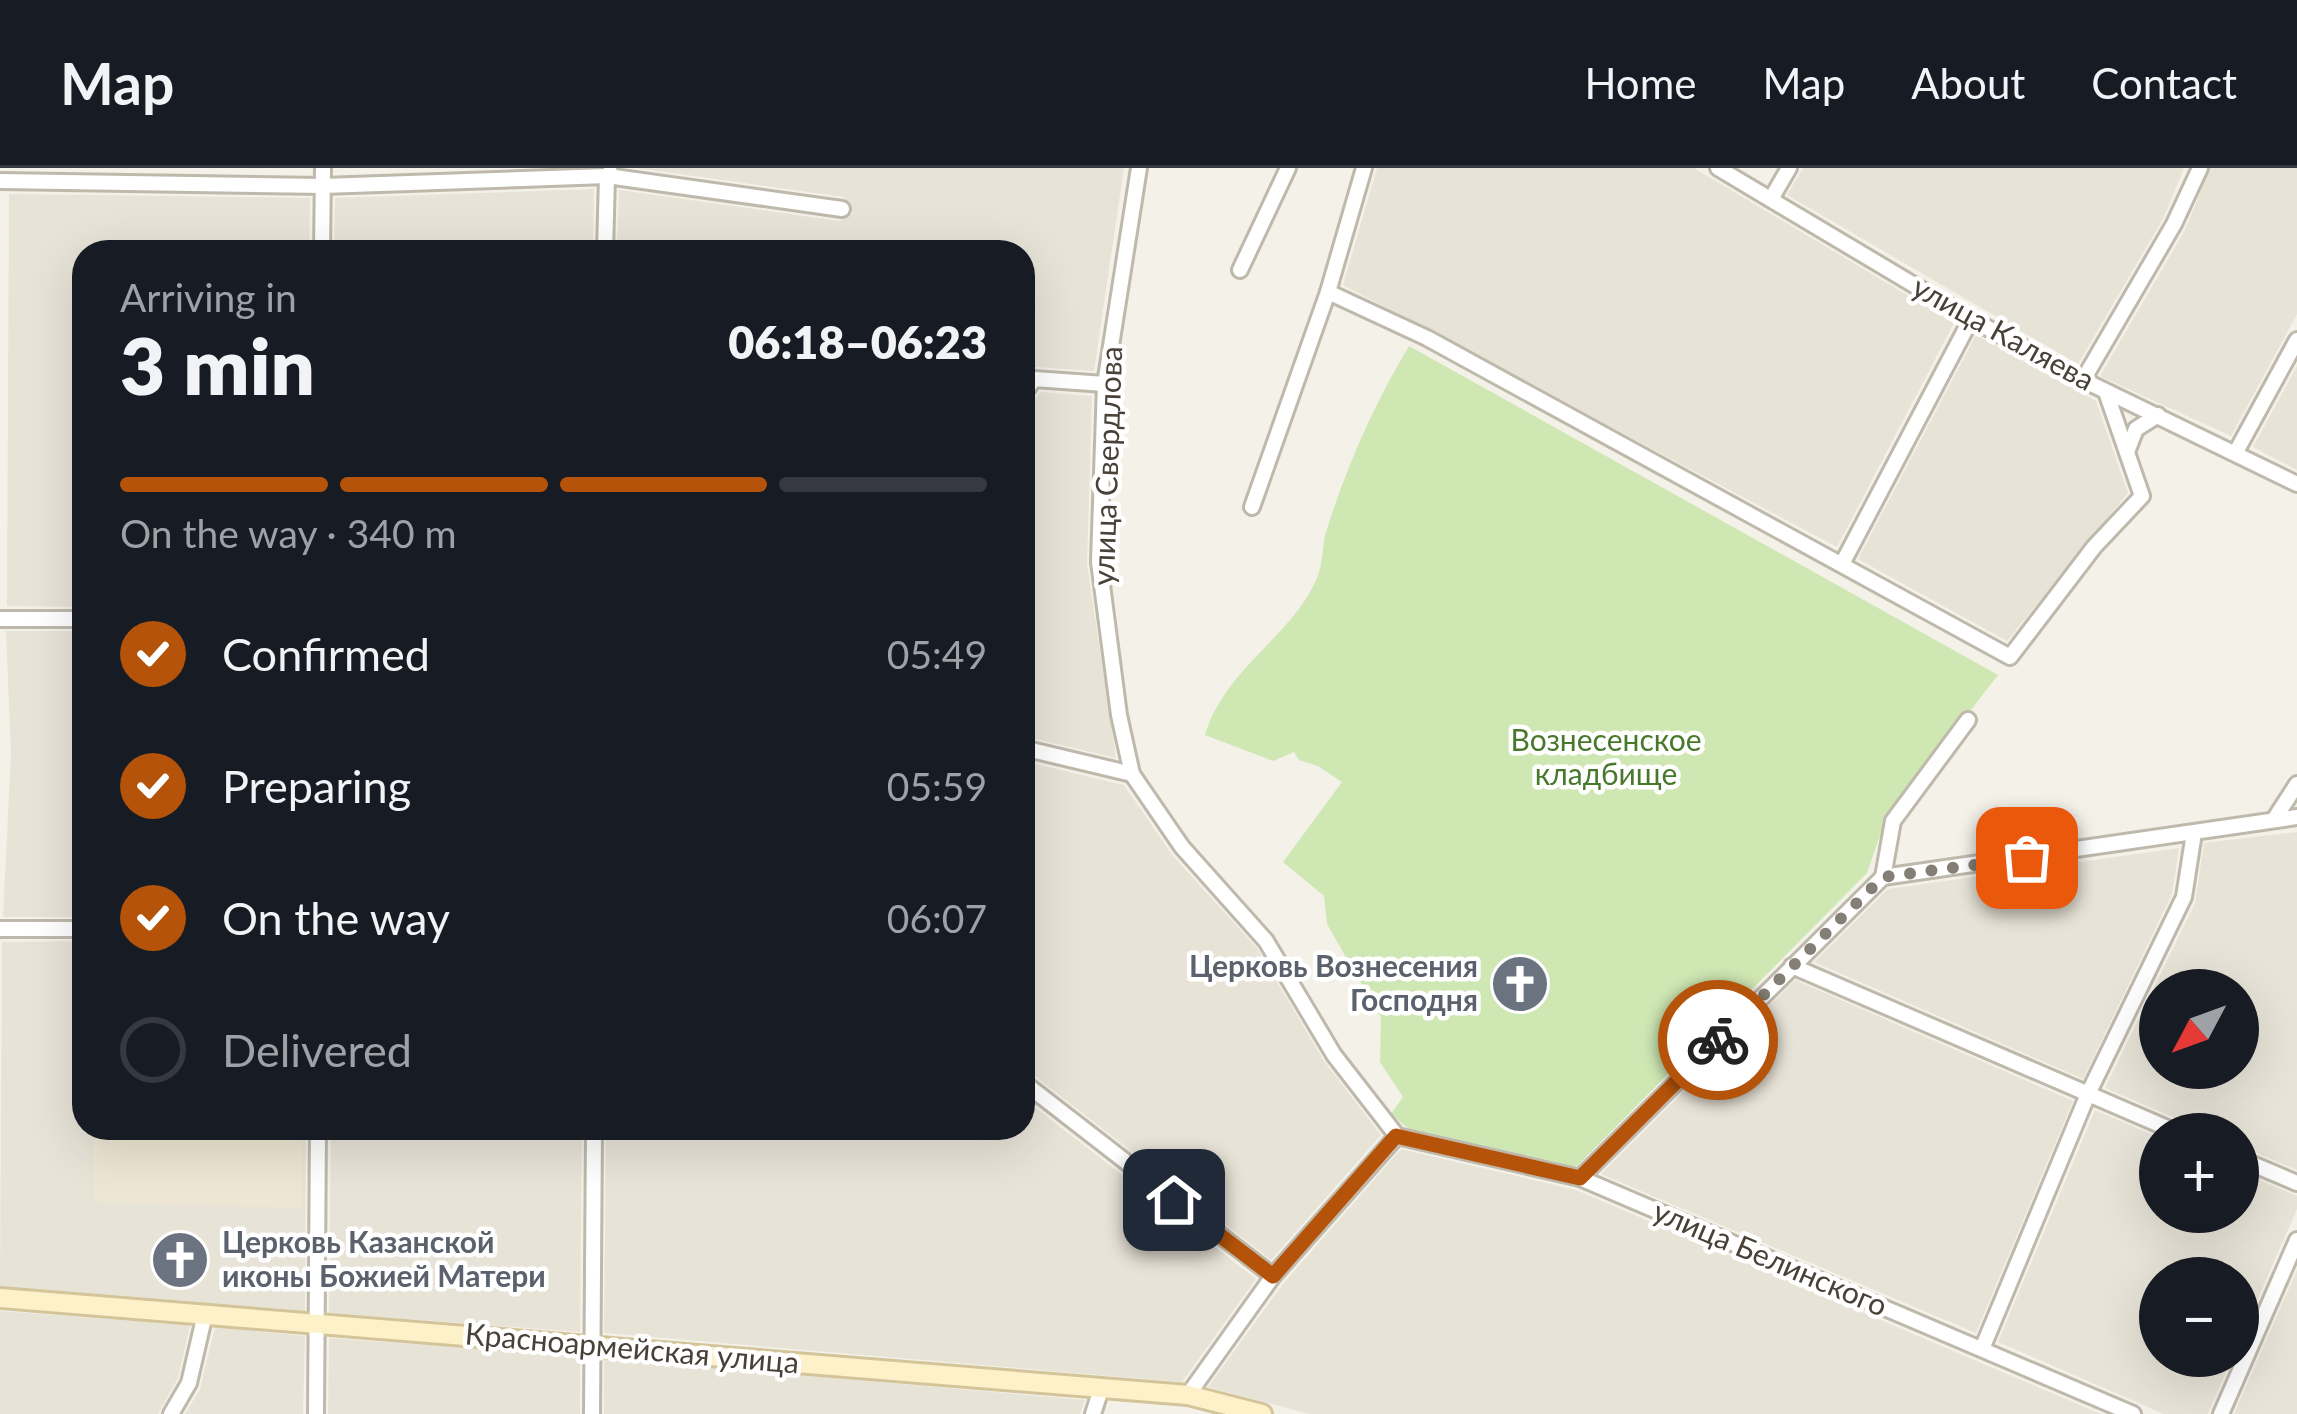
<!DOCTYPE html>
<meta charset="utf-8">
<style>
:root{--surface:#171b24;--page:#242831;--text:#f1f3f6;--muted:#9ea1a6;--line:#363941;--accent:#b45309}
body{margin:0;font-family:Lato,sans-serif;background:var(--page);color:var(--text);height:100vh;display:flex;flex-direction:column;font-size:45px;white-space:nowrap}
*{box-sizing:border-box;margin:0}
p{font-size:39px;color:var(--muted)}
.icon{flex:none;width:66px;height:66px;fill:none;stroke:currentColor;stroke-width:2;stroke-linecap:round;stroke-linejoin:round}
.map{position:relative;flex:1;overflow:hidden}
.details{position:absolute;left:72px;top:72px;width:963px;height:900px;display:flex;flex-direction:column;background:var(--surface);border-radius:36px;box-shadow:0 12px 48px #0002}
.details>*{flex:none}
.needle{width:78px;rotate:229deg}
.fabs{position:absolute;left:2139px;top:801px;display:grid;gap:24px}
.fabs a{display:grid;place-items:center;width:120px;height:120px;border-radius:50%;background:var(--surface);box-shadow:0 12px 48px #0002;font-size:60px}
.pin{position:absolute;display:grid;place-items:center;width:102px;height:102px;color:#fff;margin:-51px;border-radius:24px;box-shadow:0 6px 18px #0006}
.courier{position:absolute;display:grid;place-items:center;width:120px;height:120px;margin:-60px;border:9px solid #b45309;border-radius:50%;background:#fff;color:#222;box-shadow:0 3px 15px #0007}
.headline em{font-style:normal;font-weight:800}
.headline div{display:flex;flex-direction:column-reverse}
.headline{display:flex;align-items:center;justify-content:space-between;height:204px;padding:0 48px}
h1{font-size:78px;font-weight:800;line-height:90px}
.bar{display:grid;grid-template-columns:repeat(4,1fr);gap:18px 12px;align-content:center;height:144px;padding:0 48px}
.bar i{height:15px;border-radius:9px;background:var(--line)}
.bar .selected{background:var(--accent)}
.bar p{grid-column:span 4}
ol{padding:0 48px;list-style:none}
li{display:flex;align-items:center;gap:36px;height:132px}
li p{margin-inline-start:auto}
li .icon{padding:12px;border-radius:50%;background:var(--accent);color:#fff;stroke-width:4}
li:last-child{color:var(--muted)}
li i{width:66px;height:66px;border:6px solid var(--line);border-radius:50%}
header{display:flex;align-items:center;gap:72px;box-sizing:border-box;height:168px;padding:0 60px;background:var(--surface);border-bottom:3px solid var(--line)}
header strong{font-size:57px}
nav{display:flex;gap:66px;margin-inline-start:auto;font-size:42px}
.map>svg:first-child{display:block}
.residential{fill:#e8e3d7;fill-rule:evenodd}
.education{fill:#ede6d4}
.green{fill:#cfe7b3}
.lines{fill:none;stroke-linecap:round;stroke-linejoin:round}
.street-casing{stroke:#bfb9ac;stroke-width:20}
.secondary-casing{stroke:#d3c49a;stroke-width:24}
.street{stroke:#fff;stroke-width:14}
.secondary{stroke:#fdf1ca;stroke-width:18}
.done{stroke:#847f76;stroke-width:12;stroke-dasharray:0 21.6}
.route{stroke:#b45309;stroke-width:15}
.labels{text-anchor:middle;stroke-width:9;stroke-linejoin:round;paint-order:stroke}
.street-label{font-size:30px;fill:#484138;stroke:#fff}
.park-label{font-size:30px;fill:#48782c;stroke:#fff}
.worship-label{font-size:30px;font-weight:bold;fill:#5b616d;stroke:#fff;text-anchor:end}
</style>
<header>
<strong>Map</strong>
<nav><a>Home</a><a>Map</a><a>About</a><a>Contact</a></nav>
</header>
<div class="map">
<svg width="2297" height="1246" viewBox="0 0 2297 1246">
<rect width="100%" height="100%" fill="#f4f1e9"/>
<g class="residential">
<path d="M636 0H1124L1094 203 1035 199 1023 213V84H725L617 76 619 22 840 53 853 45 844 29Z"/>
<path d="M1377 0H1694L1954 155 1837 379 1343 117Z"/>
<path d="M1803 0H2184L2163 51 2078 196 1787 27Z"/>
<path d="M2210 0H2297V146L2231 268 2100 208 2185 62Z"/>
<path d="M594 21 593 84H334L335 30Z"/>
<path d="M9 26 310 30 309 84H84V439L7 438Z"/>
<path d="M1976 167 2096 233 2128 325 2007 473 1858 391Z"/>
<path d="M2297 198V302L2253 279Z"/>
<path d="M1040 224 1092 228 1087 396 1116 590 1023 568V248Z"/>
<path d="M6 463H84V749H3L11 586Z"/>
<path d="M1023 593 1124 617 1173 688 1257 780 1324 893 1381 967 1271 1092 1023 899Z"/>
<path d="M2297 664V1002L2238 977V966H2212L2105 920 2195 735 2204 675ZM2160 822H2238V900H2160Z"/>
<path d="M2179 680 2172 726 2083 911 1814 794 1888 721Z"/>
<path d="M84 773V960H306L305 1143 0 1119 2 774Z"/>
<path d="M1795 812 2073 933 1976 1165 1601 1006Z"/>
<path d="M1023 930 1256 1111 1182 1214 604 1165 606 960H1023Z"/>
<path d="M2095 942 2160 970V1044H2238V1003L2297 1028V1041L2238 1176V1110H2160V1188H2233L2208 1246H2164L1998 1174Z"/>
<path d="M331 960H582L580 1164 329 1145Z"/>
<path d="M1401 981 1576 1022 2101 1246H1310L1208 1219 1283 1116Z"/>
<path d="M2297 1102V1246H2234Z"/>
<path d="M0 1143 190 1157 178 1210 158 1246H0Z"/>
<path d="M215 1159 305 1168 303 1246H185L200 1221Z"/>
<path d="M329 1170 580 1188V1246H328Z"/>
<path d="M604 1190 1085 1232 1080 1246H604Z"/>
</g>
<path class="education" d="M93 960H302V1040L94 1034Z"/>
<path class="green" d="M1409 178 1998 507 1885 653 1867 705 1575 1000 1416 967 1391 946 1403 929 1380 894 1381 850 1327 756 1324 728 1283 694 1342 614 1318 598 1299 592 1294 584 1273 593 1205 567C1225 500 1292 469 1317 410 1323 396 1322 379 1326 364 1346 300 1374 236 1409 178Z"/>
<g class="lines">
<g class="street-casing">
<g id="street">
<path d="M1139 0 1105 216 1099 394 1119 547 1132 606 1182 679 1266 773 1334 887 1397 968"/>
<path d="M1718 0 1971 151 2083 212 2297 316"/>
<path d="M0 13 323 18 607 8 842 41"/>
<path d="M1771 31 1789 0"/>
<path d="M322 84 323 0"/>
<path d="M605 84 607 8 610 4"/>
<path d="M1240 102 1288 0"/>
<path d="M1328 124 1427 170 2010 489 2094 379 2142 328 2106 224"/>
<path d="M2083 212 2174 56 2200 0"/>
<path d="M1023 227 1034 211 1105 216"/>
<path d="M2127 284 2136 261 2158 247"/>
<path d="M2236 284 2297 172"/>
<path d="M1252 339 1328 124 1364 0"/>
<path d="M1842 396 1971 151"/>
<path d="M0 451H84"/>
<path d="M1023 580 1132 606"/>
<path d="M2275 650 2297 616"/>
<path d="M1883 709 1893 653 1968 552"/>
<path d="M0 761H84"/>
<path d="M1792 798 2181 966"/>
<path d="M1023 914 1273 1108"/>
<path d="M1397 968 1580 1010 2133 1246"/>
<path d="M2238 990 2297 1015"/>
<path d="M1580 1010 1883 709 2297 649"/>
<path d="M1982 1181 2088 926 2184 729 2194 665"/>
<path d="M1188 1227 1273 1108 1397 968"/>
<path d="M171 1246 189 1215 205 1146"/>
<path d="M316 1246 318 960"/>
<path d="M592 1246 594 960"/>
<path d="M1093 1246 1101 1221"/>
<path d="M2221 1246 2297 1072"/>
</g>
</g>
<g class="secondary-casing">
<path id="secondary" d="M0 1130 1188 1227 1262 1246"/>
</g>
<use href="#street" class="street"/>
<use href="#secondary" class="secondary"/>
</g>
<g class="lines">
<path class="done" d="M1718 872 1883 709 2027 690"/>
<path class="route" d="M1174 1032 1273 1108 1396 968 1580 1010 1718 872"/>
</g>
<defs>
<g id="church-disc" transform="scale(3)"><circle r="9.5" fill="#6b7280" stroke="#fff"/><path d="M-1.2-6h2.4v3.5h3.3v2.4h-3.3V6h-2.4V-.1h-3.3v-2.4h3.3Z" fill="#fff"/></g>
</defs>
<g fill-rule="evenodd">
<use href="#church-disc" x="1520" y="816"/>
<use href="#church-disc" x="180" y="1092"/>
</g>
<g class="labels">
<g class="street-label">
<text transform="translate(2003 166) rotate(29)" y="10">улица Каляева</text>
<text transform="translate(1108 298) rotate(-88)" y="10">улица Свердлова</text>
<text transform="translate(1770 1091) rotate(23)" y="10">улица Белинского</text>
<text transform="translate(632 1181) rotate(5)" y="10">Красноармейская улица</text>
</g>
<g class="park-label">
<text x="1606" y="583">Вознесенское<tspan x="1606" dy="34">кладбище</tspan></text>
</g>
<g class="worship-label">
<text x="1478" y="809">Церковь Вознесения<tspan x="1478" dy="34">Господня</tspan></text>
<text x="222" y="1085" text-anchor="start">Церковь Казанской<tspan x="222" dy="34">иконы Божией Матери</tspan></text>
</g>
</g>
</svg>
<div class="fabs">
<a><svg class="needle" viewBox="-14 -14 28 28"><path d="M0-13l5 13h-10z" fill="#e53935"/><path d="M0 13l5-13h-10z" fill="#9ea1a6"/></svg></a>
<a>+</a>
<a>−</a>
</div>
<div class="pin" style="left:2027px;top:690px;background:#ea580c"><svg class="icon" aria-label="bag" viewBox="0 0 24 24"><path d="M5 8h14l-1 12H6zM9 8a3 3 0 0 1 6 0"/></svg></div>
<div class="pin" style="left:1174px;top:1032px;background:#1f2937"><svg class="icon" aria-label="home" viewBox="0 0 24 24"><path d="M3 11l9-7 9 7M6 9v11h12V9"/></svg></div>
<div class="courier" style="left:1718px;top:872px"><svg class="icon" aria-label="bike" viewBox="0 0 24 24"><circle cx="6" cy="16" r="4"/><circle cx="18" cy="16" r="4"/><path d="M6 16l4-8h5l3 8M10 8l3 8H6M13 5h3"/></svg></div>
<section class="details">
<div class="headline"><div><h1>3 min</h1><p>Arriving in</p></div><em>06:18–06:23</em></div>
<div class="bar"><i class="selected"></i><i class="selected"></i><i class="selected"></i><i></i><p>On the way · 340 m</p></div>
<ol>
<li><svg class="icon" aria-label="check" viewBox="0 0 24 24"><path d="M5 12l5 5 9-10"/></svg>Confirmed<p>05:49</p></li>
<li><svg class="icon" aria-label="check" viewBox="0 0 24 24"><path d="M5 12l5 5 9-10"/></svg>Preparing<p>05:59</p></li>
<li><svg class="icon" aria-label="check" viewBox="0 0 24 24"><path d="M5 12l5 5 9-10"/></svg>On the way<p>06:07</p></li>
<li><i></i>Delivered</li>
</ol>
</section>
</div>
